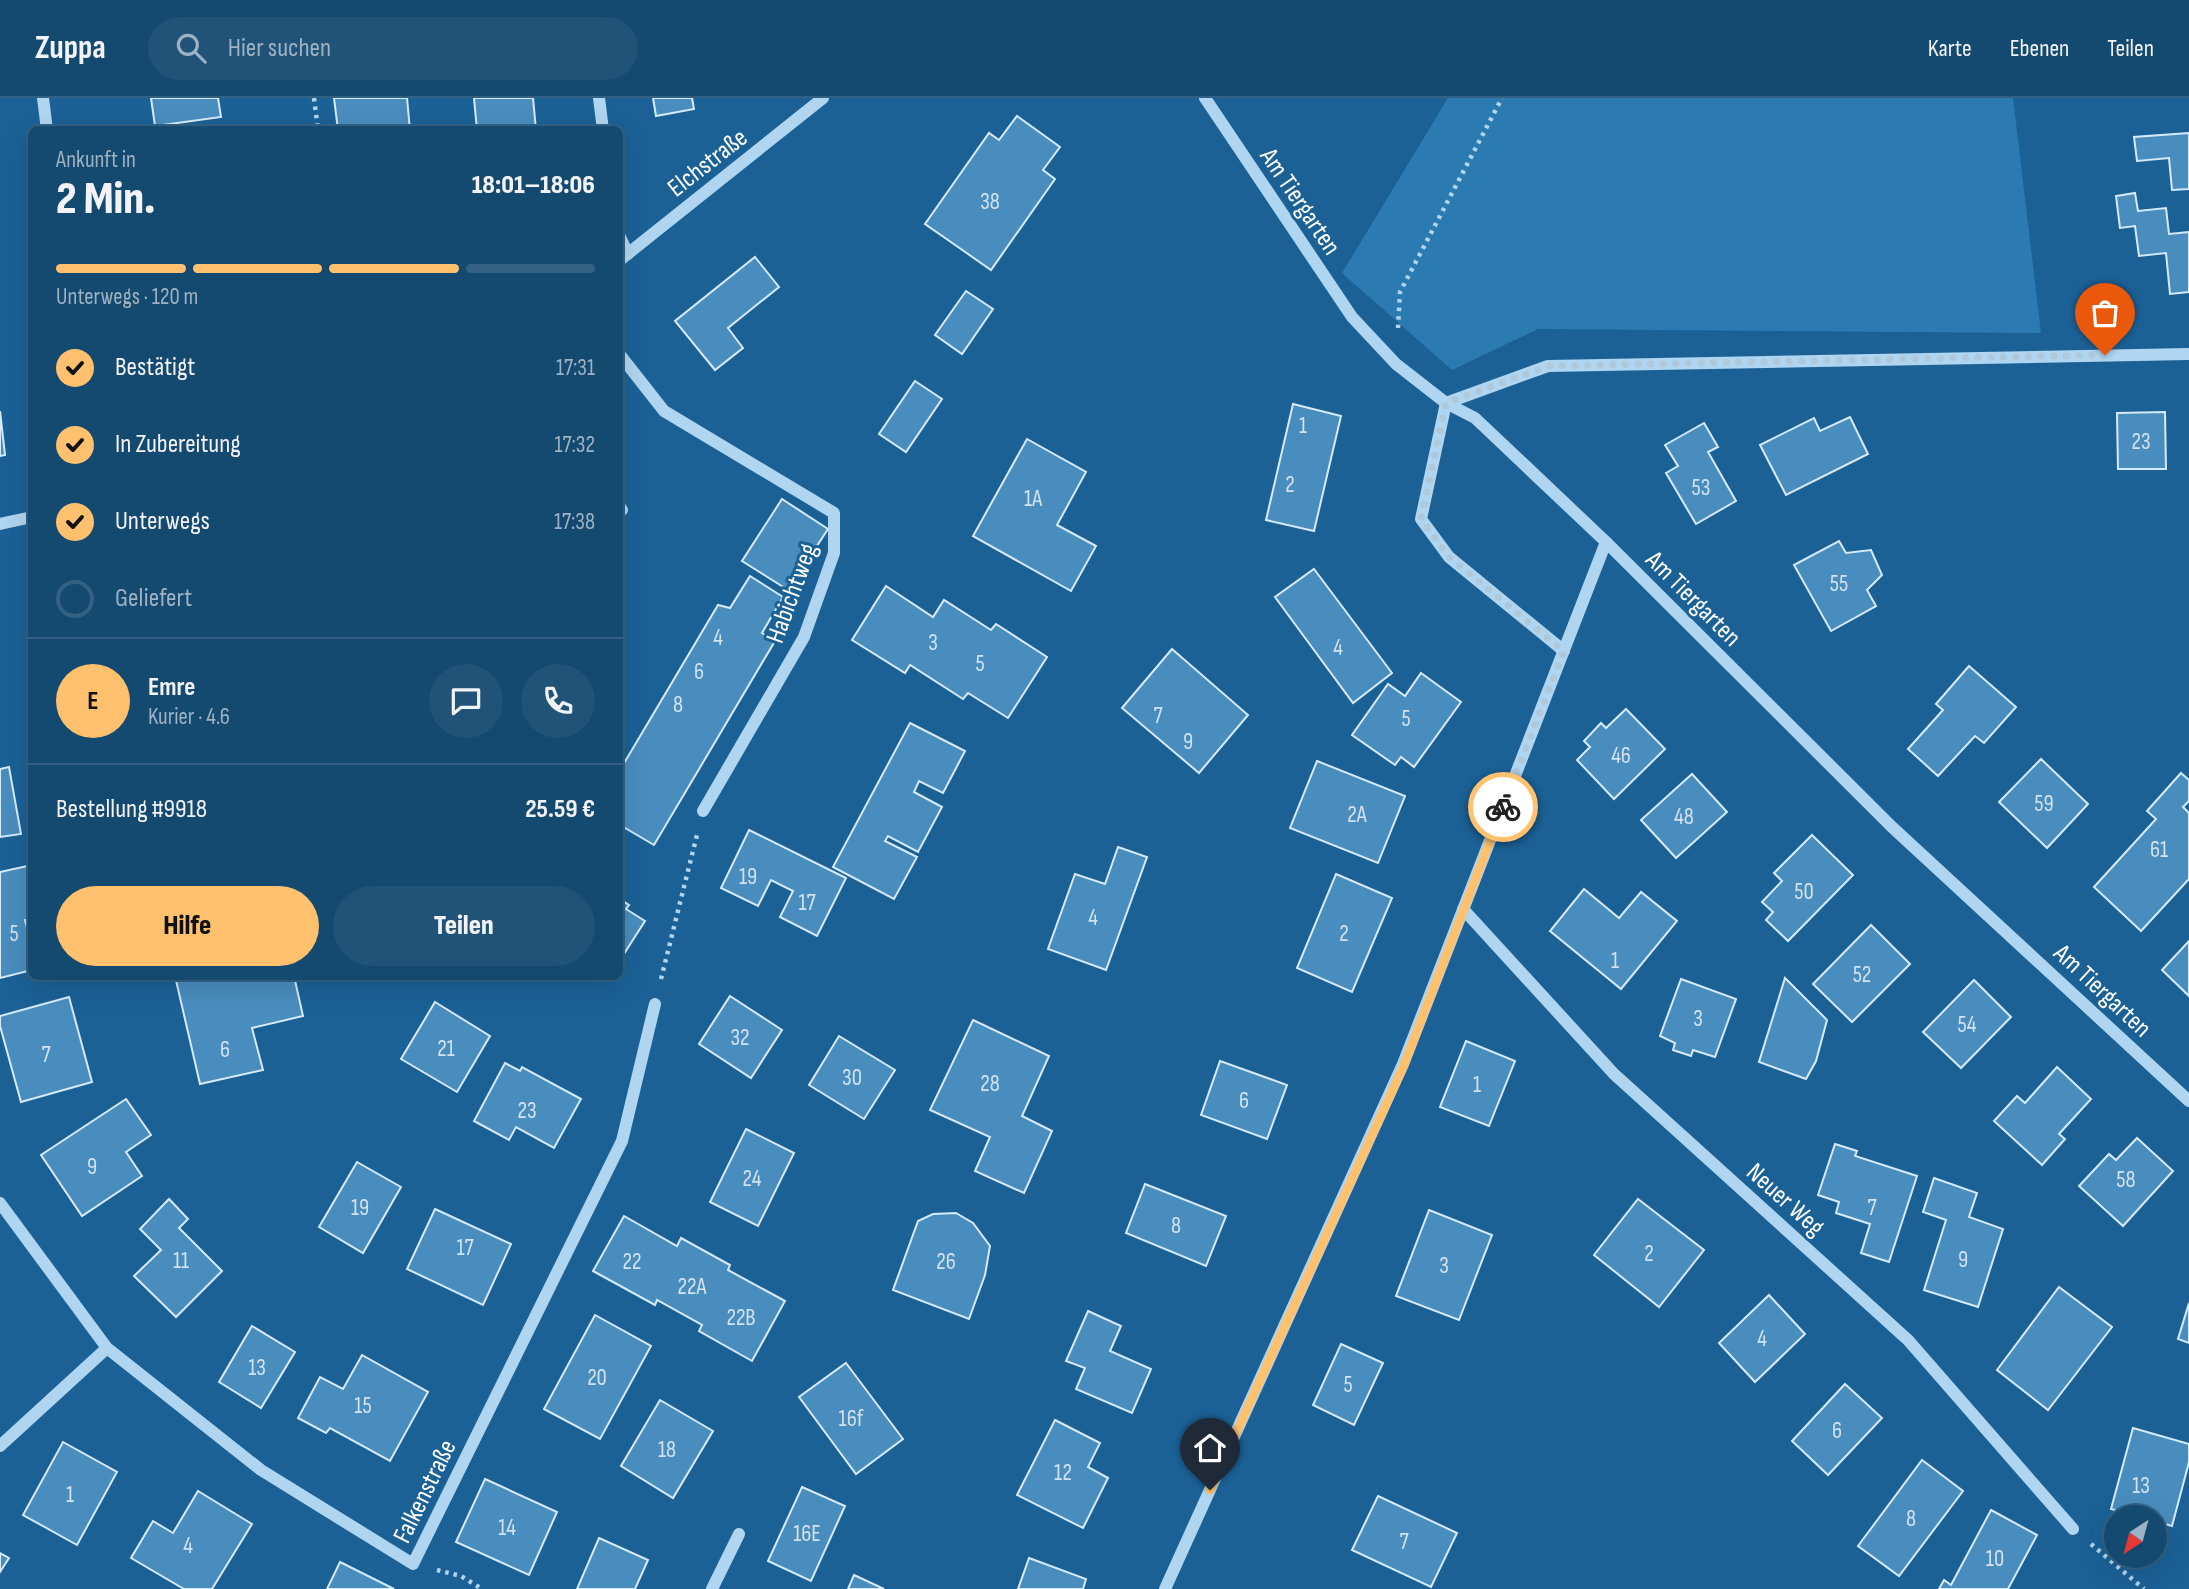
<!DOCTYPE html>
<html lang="de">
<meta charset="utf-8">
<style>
:root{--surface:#144970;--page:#215378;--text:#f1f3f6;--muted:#9db2c3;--line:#336183;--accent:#ffc16d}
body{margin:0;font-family:"Sofia Sans Condensed",sans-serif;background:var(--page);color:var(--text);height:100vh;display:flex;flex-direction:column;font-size:26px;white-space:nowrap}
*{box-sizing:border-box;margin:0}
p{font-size:23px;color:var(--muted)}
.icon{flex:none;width:38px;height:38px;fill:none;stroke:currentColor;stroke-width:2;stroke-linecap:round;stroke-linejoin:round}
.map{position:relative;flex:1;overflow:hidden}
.panel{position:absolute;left:28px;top:28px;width:595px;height:854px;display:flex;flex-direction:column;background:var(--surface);border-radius:10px;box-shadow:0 7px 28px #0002,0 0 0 2px var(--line)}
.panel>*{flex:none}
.needle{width:46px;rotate:216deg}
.fabs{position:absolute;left:2104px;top:1407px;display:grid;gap:14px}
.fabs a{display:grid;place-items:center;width:63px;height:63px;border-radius:50%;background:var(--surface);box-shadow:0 7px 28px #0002,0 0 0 2px var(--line);font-size:35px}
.pin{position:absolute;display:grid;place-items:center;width:60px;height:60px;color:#fff;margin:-72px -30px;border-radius:50% 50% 50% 0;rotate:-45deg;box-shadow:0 0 7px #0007}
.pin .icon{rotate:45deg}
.courier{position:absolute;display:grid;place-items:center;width:70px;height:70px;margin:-35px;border:5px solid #ffc16d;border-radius:50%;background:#fff;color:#222;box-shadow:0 2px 9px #0007}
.overview em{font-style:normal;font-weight:800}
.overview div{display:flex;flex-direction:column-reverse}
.overview{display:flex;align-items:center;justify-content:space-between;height:119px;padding:0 28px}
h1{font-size:46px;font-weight:800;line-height:52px}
.bar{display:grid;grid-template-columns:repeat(4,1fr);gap:10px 7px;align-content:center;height:84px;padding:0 28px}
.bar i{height:9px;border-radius:5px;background:var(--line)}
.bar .current{background:var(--accent)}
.bar p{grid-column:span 4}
.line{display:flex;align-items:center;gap:18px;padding:0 28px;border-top:2px solid var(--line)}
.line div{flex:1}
.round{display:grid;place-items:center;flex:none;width:74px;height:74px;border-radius:37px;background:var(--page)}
ol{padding:0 28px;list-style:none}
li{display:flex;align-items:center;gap:21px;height:77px}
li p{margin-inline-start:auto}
li .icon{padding:7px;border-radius:50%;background:var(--accent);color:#111;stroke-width:4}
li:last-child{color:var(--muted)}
li i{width:38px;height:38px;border:4px solid var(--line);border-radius:50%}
.cta{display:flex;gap:14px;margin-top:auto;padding:14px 28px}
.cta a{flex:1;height:80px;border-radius:42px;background:var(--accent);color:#111;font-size:28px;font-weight:800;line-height:80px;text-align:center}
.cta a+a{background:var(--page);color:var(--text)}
header{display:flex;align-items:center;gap:42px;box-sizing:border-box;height:98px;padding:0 35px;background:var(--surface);border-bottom:2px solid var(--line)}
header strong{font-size:33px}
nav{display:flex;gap:38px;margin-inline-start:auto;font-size:24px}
.search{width:490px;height:63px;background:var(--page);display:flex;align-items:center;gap:18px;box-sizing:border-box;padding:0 24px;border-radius:38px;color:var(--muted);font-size:26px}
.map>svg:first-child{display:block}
.green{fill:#2b7bb2}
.building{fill:#498dbe;stroke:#d5ebfb;stroke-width:2}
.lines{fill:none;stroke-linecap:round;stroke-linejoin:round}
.path{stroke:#afd5f0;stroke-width:4.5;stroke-dasharray:3.5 5;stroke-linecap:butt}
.minor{stroke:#afd5f0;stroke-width:12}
.done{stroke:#afc8da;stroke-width:7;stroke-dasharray:0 12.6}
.route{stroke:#ffc16d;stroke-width:9}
.labels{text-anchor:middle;stroke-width:6;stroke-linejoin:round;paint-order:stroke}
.number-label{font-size:23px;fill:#d2e2ef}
.street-label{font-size:26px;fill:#fff;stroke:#1b6196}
</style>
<header>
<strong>Zuppa</strong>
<div class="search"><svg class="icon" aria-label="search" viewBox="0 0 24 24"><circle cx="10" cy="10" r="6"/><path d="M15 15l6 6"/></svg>Hier suchen</div>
<nav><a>Karte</a><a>Ebenen</a><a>Teilen</a></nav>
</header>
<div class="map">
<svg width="2189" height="1491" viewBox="0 0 2189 1491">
<rect width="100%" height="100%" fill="#1b6196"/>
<path class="green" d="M1448 0H2013L2041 235 1538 231 1452 272 1342 175Z"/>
<g class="building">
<path d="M151 0H218L221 19 155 28Z"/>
<path d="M334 0H407L410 32H338Z"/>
<path d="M474 0H533L536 32H477Z"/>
<path d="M653 0H692L694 11 656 18Z"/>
<path d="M1017 18 1060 49 1043 72 1055 81 991 172 925 126 989 35 999 42Z"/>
<path d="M2189 35V91L2172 92 2169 60 2137 63 2134 39Z"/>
<path d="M2135 95 2138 113 2166 110 2169 136 2189 134V194L2170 196 2166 155 2139 158 2135 128 2120 130 2116 98Z"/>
<path d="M755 159 779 189 728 230 743 250 715 272 675 223Z"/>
<path d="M966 193 993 211 962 256 935 237Z"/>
<path d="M915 283 942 301 906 354 879 336Z"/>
<path d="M1293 306 1341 318 1314 433 1266 422Z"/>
<path d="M0 313 5 357 0 358Z"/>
<path d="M2165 314 2166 371H2118L2117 315Z"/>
<path d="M1850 319 1868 356 1786 397 1760 347 1814 320 1820 333Z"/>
<path d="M1704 325 1718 349 1708 354 1736 403 1696 426 1666 375 1678 368 1665 347Z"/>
<path d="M1027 341 1086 374 1057 427 1096 448 1071 493 973 438Z"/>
<path d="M782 401 828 431 788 492 742 463Z"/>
<path d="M1839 443 1846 455 1871 452 1882 477 1867 492 1876 508 1831 533 1794 467Z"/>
<path d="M1314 471 1392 575 1353 605 1275 499Z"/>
<path d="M750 478 783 499 762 535 775 543 654 747 620 727V672L718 507 730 510Z"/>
<path d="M886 488 933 519 944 502 991 532 996 526 1047 559 1008 620 968 595 963 601 910 567 905 575 852 542Z"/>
<path d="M1172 551 1248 617 1199 675 1122 610Z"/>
<path d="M1969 568 2016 609 1984 645 1975 638 1938 678 1908 651 1943 612 1936 606Z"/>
<path d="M1421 575 1461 604 1414 669 1401 659 1395 667 1352 637 1388 586 1405 598Z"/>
<path d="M1626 611 1665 651 1614 701 1577 662 1590 649 1584 643 1601 625 1606 630Z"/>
<path d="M910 625 965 653 943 695 919 683 914 694 942 709 918 754 888 738 885 743 917 759 894 801 833 769Z"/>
<path d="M2041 661 2088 706 2047 750 1999 704Z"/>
<path d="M1317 663 1405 698 1378 765 1290 730Z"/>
<path d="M9 669 21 736 0 739V671Z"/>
<path d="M2181 675 2189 682V703L2183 709 2189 715V781L2141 833 2094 789 2156 721 2147 713Z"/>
<path d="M1692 676 1727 714 1676 760 1641 722Z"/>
<path d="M749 732 846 780 817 838 780 819 793 793 771 782 758 808 721 790Z"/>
<path d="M1812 737 1853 777 1788 843 1766 822 1773 814 1762 804 1782 783 1774 775Z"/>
<path d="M1118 749 1147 759 1106 872 1048 851 1075 776 1105 786Z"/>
<path d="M32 767V821L25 822 32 848V872L0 880V774Z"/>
<path d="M1336 776 1392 800 1352 894 1297 870Z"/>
<path d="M1584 791 1619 820 1641 794 1677 823 1621 891 1550 833Z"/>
<path d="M620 801 629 807 626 811 645 823 620 862Z"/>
<path d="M1871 827 1910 866 1852 924 1813 886Z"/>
<path d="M2189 843V898L2162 872Z"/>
<path d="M175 878H294L303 918 252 930 263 972 200 986Z"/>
<path d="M1785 880 1827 922 1816 963 1806 981 1759 964Z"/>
<path d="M1681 881 1736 901 1715 959 1693 952 1691 958 1673 952 1675 945 1660 938Z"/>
<path d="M1974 882 2011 919 1961 970 1923 934Z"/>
<path d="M730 898 782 932 751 980 699 946Z"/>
<path d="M69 899 92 984 21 1004 0 928V918Z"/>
<path d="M435 904 490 938 457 994 401 961Z"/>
<path d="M973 922 1049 958 1022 1018 1052 1033 1024 1095 975 1073 990 1039 930 1012Z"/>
<path d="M839 938 895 972 864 1021 809 987Z"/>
<path d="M1466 943 1515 963 1489 1028 1440 1009Z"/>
<path d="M1220 963 1287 987 1267 1041 1201 1017Z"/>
<path d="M505 965 520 973 522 969 581 1001 554 1050 516 1029 509 1042 474 1023Z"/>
<path d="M2057 969 2091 1001 2059 1036 2065 1041 2042 1067 1994 1023 2017 998 2025 1005Z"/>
<path d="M126 1001 151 1037 126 1054 142 1078 82 1118 41 1057Z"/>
<path d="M746 1031 794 1055 758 1128 710 1104Z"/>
<path d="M2137 1040 2173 1073 2123 1128 2079 1088 2109 1056 2116 1062Z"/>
<path d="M1835 1046 1857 1053 1855 1058 1917 1078 1889 1164 1861 1155 1870 1126 1836 1115 1839 1104 1818 1097Z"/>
<path d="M357 1064 401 1089 363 1155 319 1129Z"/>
<path d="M1934 1080 1977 1095 1969 1119 2003 1131 1978 1209 1924 1192 1946 1122 1923 1114Z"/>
<path d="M1145 1086 1226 1118 1206 1168 1126 1135Z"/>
<path d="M169 1101 188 1121 179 1130 222 1173 176 1219 134 1178 161 1152 140 1131Z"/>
<path d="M1638 1101 1704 1152 1659 1209 1594 1157Z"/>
<path d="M435 1111 511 1146 483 1207 407 1171Z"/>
<path d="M1429 1112 1492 1137 1459 1222 1396 1198Z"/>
<path d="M956 1115 973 1125 990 1148 985 1177 969 1221 893 1192 918 1123 933 1116Z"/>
<path d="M624 1118 677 1148 681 1140 730 1167 728 1172 785 1203 752 1263 699 1233 702 1227 657 1202 655 1207 593 1173Z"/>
<path d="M2059 1189 2112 1229 2048 1312 1997 1272Z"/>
<path d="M1769 1197 1805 1236 1755 1284 1719 1245Z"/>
<path d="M2189 1205V1245L2178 1241Z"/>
<path d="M1088 1213 1121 1228 1110 1253 1151 1271 1132 1315 1076 1291 1085 1270 1066 1263Z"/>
<path d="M595 1217 651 1248 600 1341 544 1311Z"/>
<path d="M252 1228 295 1254 261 1310 219 1284Z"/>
<path d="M1341 1246 1383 1265 1354 1327 1313 1307Z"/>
<path d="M362 1257 428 1294 390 1363 330 1330 326 1335 298 1320 320 1279 343 1291Z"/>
<path d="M846 1265 903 1341 856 1376 799 1299Z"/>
<path d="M1845 1286 1882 1320 1828 1377 1792 1343Z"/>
<path d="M660 1302 713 1333 673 1400 621 1368Z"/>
<path d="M1055 1322 1100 1345 1088 1369 1108 1380 1083 1430 1017 1397Z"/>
<path d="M2133 1330 2189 1346V1364L2172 1428 2154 1423V1419H2142L2111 1411Z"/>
<path d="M63 1344 117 1374 77 1447 23 1417Z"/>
<path d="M1922 1362 1963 1393 1899 1478 1858 1448Z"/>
<path d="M485 1381 557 1414 529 1477 456 1444Z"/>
<path d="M802 1389 845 1408 811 1483 768 1463Z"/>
<path d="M198 1393 252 1426 212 1491H184L131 1460 153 1423 173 1435Z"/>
<path d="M1378 1398 1457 1435 1431 1489 1352 1452Z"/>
<path d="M1991 1412 2037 1437 2008 1491H1939L1944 1482 1951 1487Z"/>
<path d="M599 1440 648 1462 635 1491H577Z"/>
<path d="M0 1455 9 1460 0 1474Z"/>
<path d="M1029 1460 1086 1481 1083 1491H1018Z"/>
<path d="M340 1464 394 1491H327Z"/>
<path d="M854 1477 884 1491H848Z"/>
</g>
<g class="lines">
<g class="path">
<path d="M314 0 318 32"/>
<path d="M1398 230 1400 194 1502 0"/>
<path d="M661 881 697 737"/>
<path d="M2091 1446 2144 1491"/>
<path d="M437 1472 461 1478 482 1491"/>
</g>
<g class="minor">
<path d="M43 0 47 32"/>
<path d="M599 0 603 32"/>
<path d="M1205 0 1352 219 1396 266 1446 305 1475 320 1606 444 1892 729 2189 1003"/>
<path d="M620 139 628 156"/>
<path d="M620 162 823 0"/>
<path d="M620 257 664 313 834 415V455L804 539 703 713"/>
<path d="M620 409 622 412"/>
<path d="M0 426 32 419"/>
<path d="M1564 553 1449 459 1421 421 1446 305 1548 268 2189 256"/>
<path d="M1463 811 1614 976 1908 1242 2073 1431"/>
<path d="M0 1105 107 1250 261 1372 413 1466 622 1043 655 906"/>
<path d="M0 1348 107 1250"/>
<path d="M712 1491 739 1436"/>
<path d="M1165 1491 1403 966 1606 444"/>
</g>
</g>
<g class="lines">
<path class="done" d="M1503 709 1564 553 1449 459 1421 421 1446 305 1548 268 2105 257"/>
<path class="route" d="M1210 1392 1404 967 1503 709"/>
</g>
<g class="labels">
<g class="number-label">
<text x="990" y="111">38</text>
<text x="1303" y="335">1</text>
<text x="2141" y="351">23</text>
<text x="1290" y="394">2</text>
<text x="1701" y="397">53</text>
<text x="1033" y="408">1A</text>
<text x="1839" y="493">55</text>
<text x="718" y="547">4</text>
<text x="933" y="552">3</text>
<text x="1338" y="557">4</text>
<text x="980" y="573">5</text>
<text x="699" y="581">6</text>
<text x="678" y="614">8</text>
<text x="1158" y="625">7</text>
<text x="1406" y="628">5</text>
<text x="1188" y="651">9</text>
<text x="1621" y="665">46</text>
<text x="2044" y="713">59</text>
<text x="1357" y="724">2A</text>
<text x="1684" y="726">48</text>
<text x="2159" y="759">61</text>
<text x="748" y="786">19</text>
<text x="1804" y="801">50</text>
<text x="807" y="812">17</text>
<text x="1093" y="827">4</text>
<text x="14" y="843">5</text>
<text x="1344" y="843">2</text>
<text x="1615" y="870">1</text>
<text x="1862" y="884">52</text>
<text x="1698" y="928">3</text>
<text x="1967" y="934">54</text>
<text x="740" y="947">32</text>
<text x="446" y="958">21</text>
<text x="225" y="959">6</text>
<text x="46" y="964">7</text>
<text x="852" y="987">30</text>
<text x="990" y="993">28</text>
<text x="1477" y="994">1</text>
<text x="1244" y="1010">6</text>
<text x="527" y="1020">23</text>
<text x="92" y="1076">9</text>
<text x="752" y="1088">24</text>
<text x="2126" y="1089">58</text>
<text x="360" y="1117">19</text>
<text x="1872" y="1117">7</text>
<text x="1176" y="1135">8</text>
<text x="465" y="1157">17</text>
<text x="1649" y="1163">2</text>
<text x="1963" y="1169">9</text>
<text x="181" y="1170">11</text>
<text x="632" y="1171">22</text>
<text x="946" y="1171">26</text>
<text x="1444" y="1175">3</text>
<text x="692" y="1196">22A</text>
<text x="741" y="1227">22B</text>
<text x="1762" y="1248">4</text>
<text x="257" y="1277">13</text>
<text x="597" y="1287">20</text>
<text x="1348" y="1294">5</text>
<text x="363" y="1315">15</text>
<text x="851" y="1328">16f</text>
<text x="1837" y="1340">6</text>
<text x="667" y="1359">18</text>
<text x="1063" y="1382">12</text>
<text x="2141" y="1395">13</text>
<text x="70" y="1404">1</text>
<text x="1911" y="1428">8</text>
<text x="507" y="1437">14</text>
<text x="807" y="1443">16E</text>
<text x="1404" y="1451">7</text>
<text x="188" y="1455">4</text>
<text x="1995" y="1468">10</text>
</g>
<g class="street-label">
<text transform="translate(707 64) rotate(-38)" y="9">Elchstraße</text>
<text transform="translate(1301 103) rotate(56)" y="9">Am Tiergarten</text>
<text transform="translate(791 495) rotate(-70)" y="9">Habichtweg</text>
<text transform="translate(1694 500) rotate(45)" y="9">Am Tiergarten</text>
<text transform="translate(2103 892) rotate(43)" y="9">Am Tiergarten</text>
<text transform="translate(1786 1101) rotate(42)" y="9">Neuer Weg</text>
<text transform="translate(424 1393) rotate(-64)" y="9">Falkenstraße</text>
</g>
</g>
</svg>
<div class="fabs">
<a><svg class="needle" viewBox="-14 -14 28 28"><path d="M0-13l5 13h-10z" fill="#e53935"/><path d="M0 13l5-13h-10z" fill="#9db2c3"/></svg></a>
</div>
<div class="pin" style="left:2105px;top:257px;background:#ea580c"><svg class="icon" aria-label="bag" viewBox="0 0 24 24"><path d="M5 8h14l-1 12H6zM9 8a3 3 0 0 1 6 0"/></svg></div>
<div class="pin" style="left:1210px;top:1392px;background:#1f2937"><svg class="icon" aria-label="home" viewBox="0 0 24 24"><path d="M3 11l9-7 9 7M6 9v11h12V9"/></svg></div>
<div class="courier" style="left:1503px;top:709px"><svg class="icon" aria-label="bike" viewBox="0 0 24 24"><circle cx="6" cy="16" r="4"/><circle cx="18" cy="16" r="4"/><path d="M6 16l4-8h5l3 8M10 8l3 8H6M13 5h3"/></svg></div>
<section class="panel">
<div class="overview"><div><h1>2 Min.</h1><p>Ankunft in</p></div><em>18:01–18:06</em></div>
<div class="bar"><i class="current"></i><i class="current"></i><i class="current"></i><i></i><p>Unterwegs · 120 m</p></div>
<ol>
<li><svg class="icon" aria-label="check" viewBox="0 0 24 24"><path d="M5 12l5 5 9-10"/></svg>Bestätigt<p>17:31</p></li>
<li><svg class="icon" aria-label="check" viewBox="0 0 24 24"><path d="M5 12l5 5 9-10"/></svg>In Zubereitung<p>17:32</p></li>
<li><svg class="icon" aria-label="check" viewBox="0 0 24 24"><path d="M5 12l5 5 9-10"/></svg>Unterwegs<p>17:38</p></li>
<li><i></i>Geliefert</li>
</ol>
<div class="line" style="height:126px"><b class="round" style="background:var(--accent);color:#111">E</b><div><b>Emre</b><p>Kurier · 4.6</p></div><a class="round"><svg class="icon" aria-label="chat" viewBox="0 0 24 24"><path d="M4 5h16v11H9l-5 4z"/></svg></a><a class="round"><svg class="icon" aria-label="phone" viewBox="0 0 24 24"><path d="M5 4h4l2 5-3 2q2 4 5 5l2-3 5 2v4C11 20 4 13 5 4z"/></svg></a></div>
<div class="line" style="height:91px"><div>Bestellung #9918</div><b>25.59 €</b></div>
<div class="cta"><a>Hilfe</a><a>Teilen</a></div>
</section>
</div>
